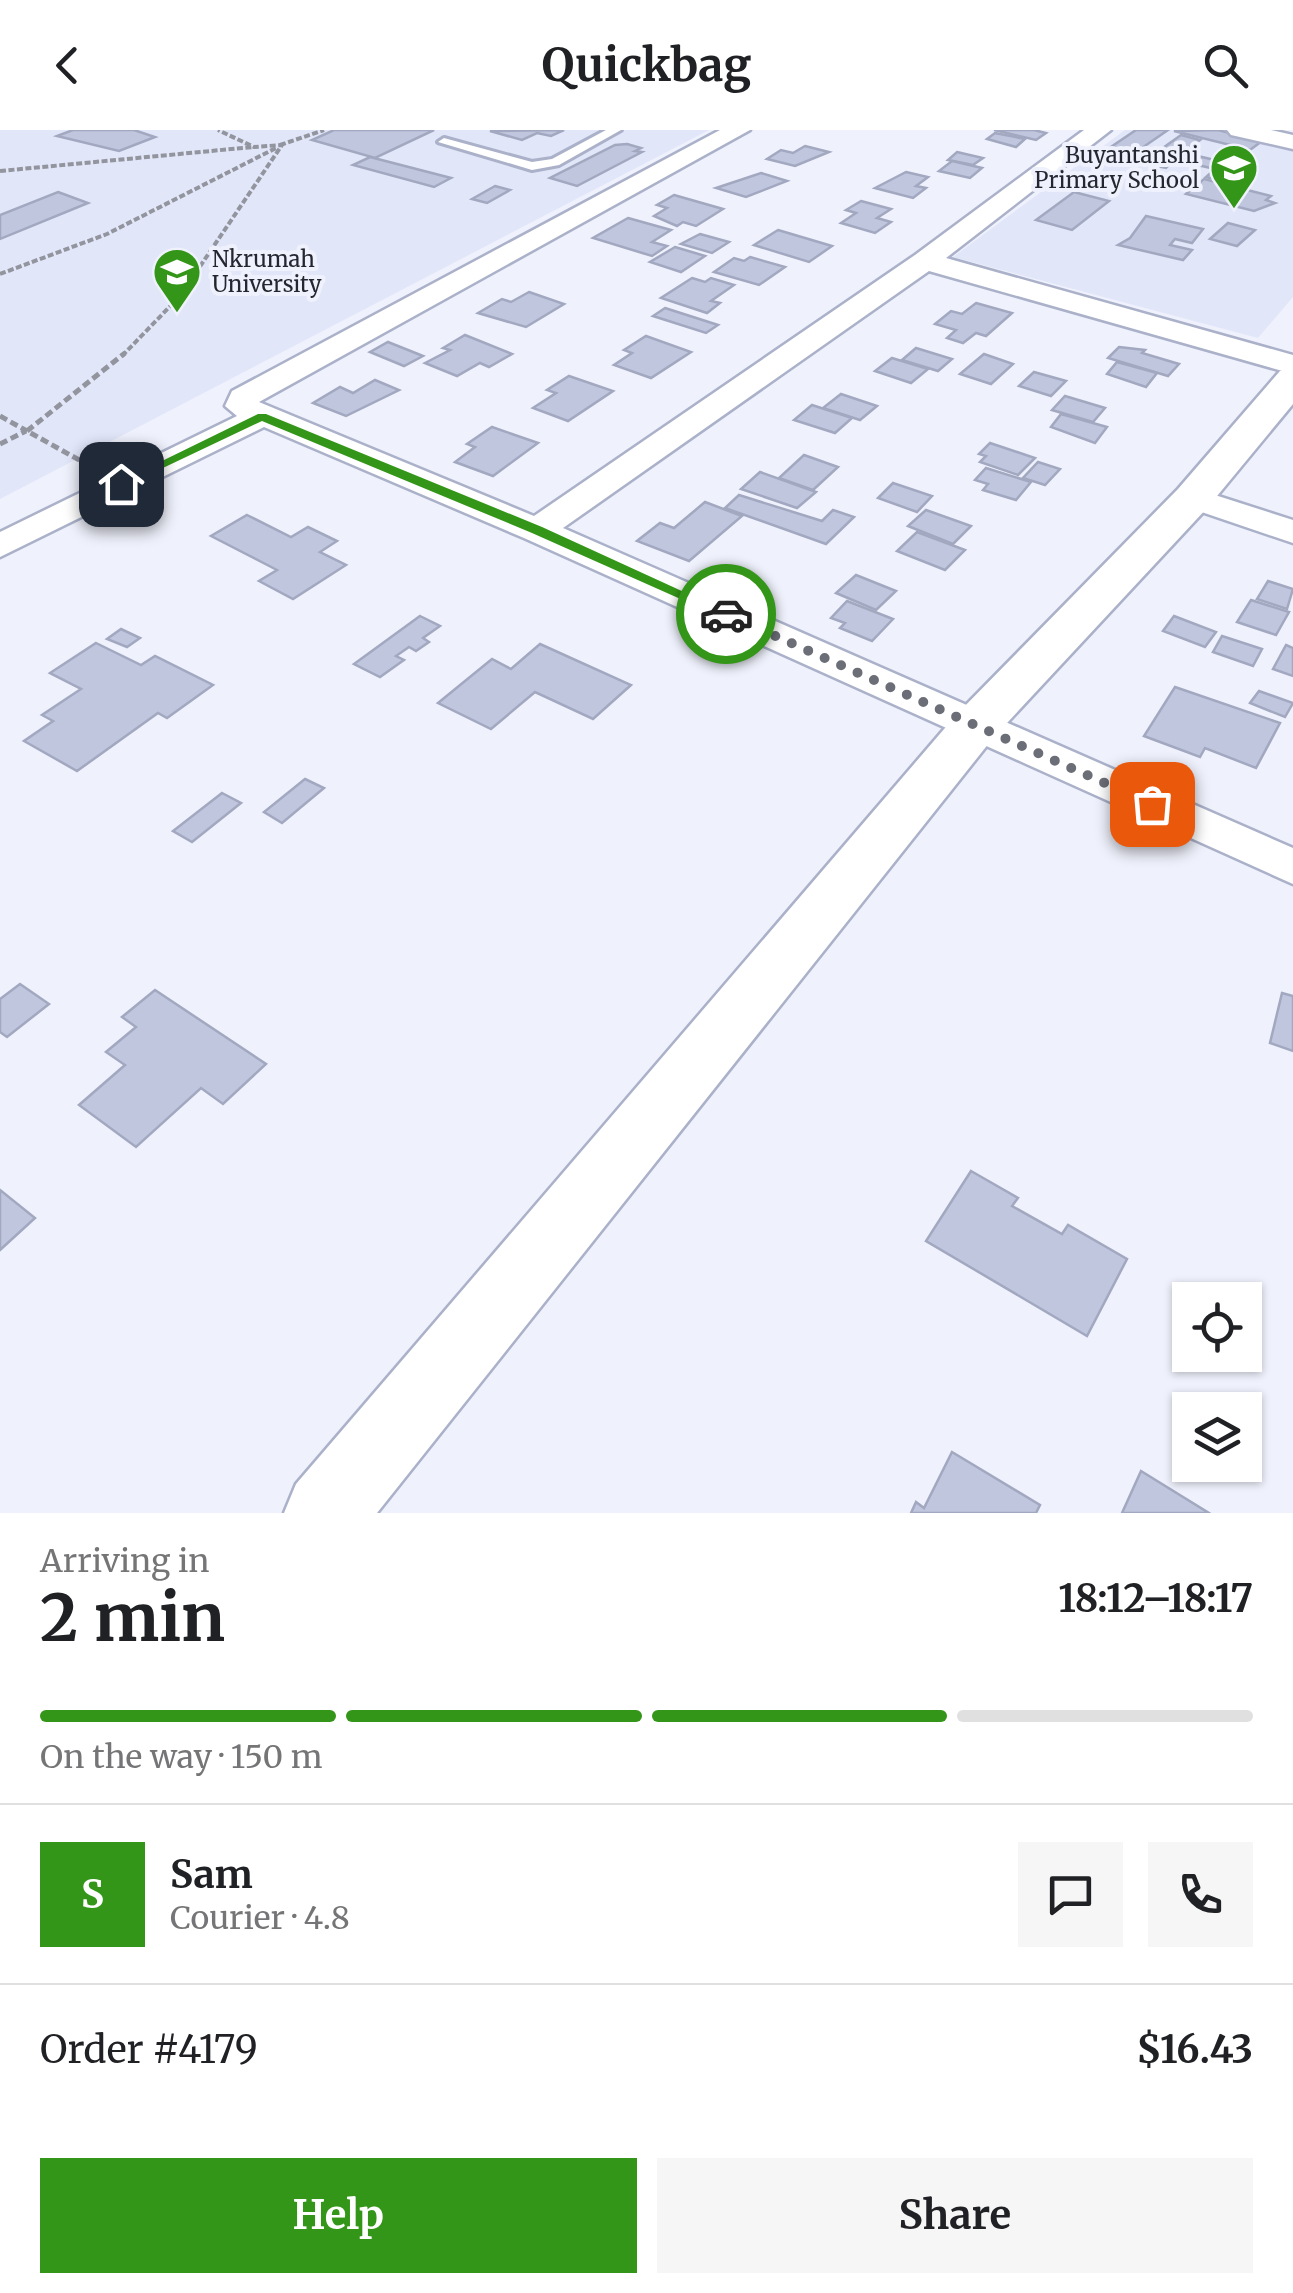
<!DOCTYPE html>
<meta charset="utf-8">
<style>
:root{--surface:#fff;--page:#f6f6f6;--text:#202124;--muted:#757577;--line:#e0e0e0;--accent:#349618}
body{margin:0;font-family:Merriweather,serif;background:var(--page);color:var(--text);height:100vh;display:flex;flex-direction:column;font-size:38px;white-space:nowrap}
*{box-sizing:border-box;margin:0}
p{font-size:32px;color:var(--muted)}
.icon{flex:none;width:55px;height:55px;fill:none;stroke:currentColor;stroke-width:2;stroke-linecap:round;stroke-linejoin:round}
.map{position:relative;height:1383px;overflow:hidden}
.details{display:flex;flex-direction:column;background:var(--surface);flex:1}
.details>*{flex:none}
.fabs{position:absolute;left:1172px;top:1152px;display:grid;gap:20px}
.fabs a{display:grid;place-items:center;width:90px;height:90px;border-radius:0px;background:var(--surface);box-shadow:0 2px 8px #0004;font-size:50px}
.pin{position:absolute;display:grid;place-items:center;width:85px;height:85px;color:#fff;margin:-42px;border-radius:20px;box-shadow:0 5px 15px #0006}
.courier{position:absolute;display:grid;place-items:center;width:100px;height:100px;margin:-50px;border:8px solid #349618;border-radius:50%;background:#fff;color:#222;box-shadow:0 2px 12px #0007}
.head em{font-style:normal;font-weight:700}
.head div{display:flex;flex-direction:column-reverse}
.head{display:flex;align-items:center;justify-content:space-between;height:170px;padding:0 40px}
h1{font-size:65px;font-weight:700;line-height:75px}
.bar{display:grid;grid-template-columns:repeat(4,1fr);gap:15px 10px;align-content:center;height:120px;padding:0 40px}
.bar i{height:12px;border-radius:8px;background:var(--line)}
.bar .current{background:var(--accent)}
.bar p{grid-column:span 4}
.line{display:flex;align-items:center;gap:25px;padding:0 40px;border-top:2px solid var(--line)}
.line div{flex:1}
.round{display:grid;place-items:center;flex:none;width:105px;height:105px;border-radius:0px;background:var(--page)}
.primary-button{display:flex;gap:20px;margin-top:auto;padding:20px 40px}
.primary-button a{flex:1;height:115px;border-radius:0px;background:var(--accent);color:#fff;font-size:40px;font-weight:700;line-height:115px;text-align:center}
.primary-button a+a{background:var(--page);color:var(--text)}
header{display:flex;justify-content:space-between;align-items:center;height:130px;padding:0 40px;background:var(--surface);font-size:45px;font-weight:700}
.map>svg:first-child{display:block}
.built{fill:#e1e6f9}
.building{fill:#bfc6de;stroke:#a2a8c0;stroke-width:2.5}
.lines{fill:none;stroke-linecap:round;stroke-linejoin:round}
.service-casing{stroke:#aab1c9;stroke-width:6}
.minor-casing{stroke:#aab1c9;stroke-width:5}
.tertiary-casing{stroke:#aab1c9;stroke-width:5}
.path-far1{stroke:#92949e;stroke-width:4;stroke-dasharray:6 2.5;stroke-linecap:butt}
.path{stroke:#92949e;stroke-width:5;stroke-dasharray:8 4;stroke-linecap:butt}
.service{fill:#fff;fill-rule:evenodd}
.minor{fill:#fff;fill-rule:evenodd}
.tertiary{fill:#fff;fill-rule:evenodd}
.route{fill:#349618}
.done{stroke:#6c6e77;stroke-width:10;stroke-dasharray:0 18}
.labels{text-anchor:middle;stroke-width:8;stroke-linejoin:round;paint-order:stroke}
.far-poi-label{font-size:22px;fill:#252730;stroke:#eff1fc;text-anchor:end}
</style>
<header><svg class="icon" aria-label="back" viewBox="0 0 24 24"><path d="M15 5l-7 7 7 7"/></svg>Quickbag<svg class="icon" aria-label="search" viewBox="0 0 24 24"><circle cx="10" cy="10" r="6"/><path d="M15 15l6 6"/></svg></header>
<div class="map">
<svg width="1293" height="1383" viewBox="0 0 1293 1383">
<rect width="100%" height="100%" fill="#eff1fc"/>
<g class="built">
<path d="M0 0H709L0 369Z"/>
<path d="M1125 0H1224L1293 15V167L1258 208 953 127Z"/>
</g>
<g class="building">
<path d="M73 0H134L155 7 119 21 57 6Z"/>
<path d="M334 0H434L375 28 312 10Z"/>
<path d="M564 0 551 6 537 3 522 10 490 1Z"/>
<path d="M994 0H1034L1046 3 1036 10Z"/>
<path d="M1136 0H1168L1126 29 1102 23Z"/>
<path d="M1218 0 1262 11 1250 20 1174 1Z"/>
<path d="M995 3 1025 9 1016 17 987 9Z"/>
<path d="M1181 5 1200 10 1179 25 1160 20Z"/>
<path d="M627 14 641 18 635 21 642 22 577 56 550 48 615 15Z"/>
<path d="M805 16 829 22 795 36 767 29 781 20 793 23Z"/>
<path d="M1154 21 1178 26 1166 38 1141 33Z"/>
<path d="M957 22 983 28 973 35 948 30Z"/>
<path d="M1189 24 1249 38 1231 53 1206 47 1215 39 1180 31Z"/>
<path d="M370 27 451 48 434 57 353 35Z"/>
<path d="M952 31 982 38 970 48 939 41Z"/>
<path d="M906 42 928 47 916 56 926 58 913 68 875 58Z"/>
<path d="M761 43 787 51 746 67 716 58Z"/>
<path d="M1204 49 1271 66 1266 70 1275 73 1254 81 1186 64Z"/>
<path d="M495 56 510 60 487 73 472 69Z"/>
<path d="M58 62 88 73 0 109V85Z"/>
<path d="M1074 62 1109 71 1072 100 1036 90Z"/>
<path d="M674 65 723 79 696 96 683 92 677 96 654 86 667 78 657 75Z"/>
<path d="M861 71 891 79 877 88 891 92 875 103 841 93 856 83 846 80Z"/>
<path d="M1146 86 1203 99 1192 113 1175 109 1170 115 1192 120 1183 130 1118 115 1130 108Z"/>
<path d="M628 88 671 100 652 112 667 116 652 126 593 108Z"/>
<path d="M1228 93 1255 100 1237 116 1210 109Z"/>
<path d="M778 100 832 116 809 132 754 115Z"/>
<path d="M700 104 729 112 712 123 681 114Z"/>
<path d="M675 117 705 126 681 142 650 132Z"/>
<path d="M750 127 785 137 759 155 714 142 734 128 744 131Z"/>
<path d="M692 148 705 152 711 148 734 155 711 171 720 173 707 183 661 168Z"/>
<path d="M529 162 564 174 526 197 478 183 502 169 511 172Z"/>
<path d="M976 173 1012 183 986 206 976 203 963 213 947 208 956 200 935 194 951 181 962 184Z"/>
<path d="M665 178 718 195 706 203 653 186Z"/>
<path d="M465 205 512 224 489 237 480 233 457 246 425 233 450 220 443 218Z"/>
<path d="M646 206 691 222 651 248 614 235 632 223 624 220Z"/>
<path d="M388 212 423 226 404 236 370 222Z"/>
<path d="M1119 217 1145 220 1142 223 1179 234 1168 246 1108 228Z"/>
<path d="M916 218 952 229 938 241 902 230Z"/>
<path d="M984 224 1013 234 991 254 960 244Z"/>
<path d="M892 228 928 239 911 253 875 241Z"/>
<path d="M1117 232 1157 243 1146 257 1107 244Z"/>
<path d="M1034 242 1066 251 1051 266 1019 256Z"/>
<path d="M569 246 613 261 568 291 533 278 556 263 547 260Z"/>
<path d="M375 250 399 260 346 286 313 273 340 257 353 263Z"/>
<path d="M841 264 877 276 860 290 823 278Z"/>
<path d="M1065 266 1105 278 1093 292 1052 280Z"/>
<path d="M812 275 852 288 835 303 794 290Z"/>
<path d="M1061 284 1107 297 1095 313 1051 297Z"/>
<path d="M492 297 538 313 493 346 455 332 475 317 467 314Z"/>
<path d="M990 313 1035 328 1018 345 980 332 986 326 979 324Z"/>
<path d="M804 325 838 337 813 360 779 348Z"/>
<path d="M1038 332 1060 339 1045 355 1023 348Z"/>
<path d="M986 338 1031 352 1016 370 983 360 988 354 975 350Z"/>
<path d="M760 342 816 362 797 378 741 359Z"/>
<path d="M893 353 932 366 917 382 878 368Z"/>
<path d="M739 365 822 391 833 380 854 387 826 414 725 378Z"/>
<path d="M705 372 742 386 689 431 637 411 660 393 674 398Z"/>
<path d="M926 380 971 396 953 414 908 396Z"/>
<path d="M247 385 291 407 308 397 337 411 320 422 346 435 293 469 259 451 277 440 211 406Z"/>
<path d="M917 402 965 420 945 440 897 421Z"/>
<path d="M856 445 896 461 876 480 836 463Z"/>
<path d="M1268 451 1293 459 1287 479 1257 469Z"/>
<path d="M1251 470 1289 482 1276 505 1237 492Z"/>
<path d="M847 471 893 489 872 511 840 498 845 493 831 488Z"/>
<path d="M420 486 440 496 423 508 429 512 416 521 409 517 396 526 404 530 380 547 354 534Z"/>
<path d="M1174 486 1216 502 1205 517 1163 501Z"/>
<path d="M121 499 140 508 127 517 107 509Z"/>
<path d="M1222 506 1262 519 1253 536 1213 522Z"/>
<path d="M96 513 141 535 155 526 213 555 167 588 158 583 77 641 24 611 53 591 42 585 81 559 50 543Z"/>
<path d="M540 514 631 555 593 589 535 562 491 599 438 573 492 529 511 539Z"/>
<path d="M1286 515 1293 518V546L1273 539Z"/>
<path d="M1175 557 1280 593 1256 638 1205 618 1200 627 1144 606Z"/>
<path d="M1259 561 1293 573 1285 587 1250 573Z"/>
<path d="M305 649 324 658 282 693 264 682Z"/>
<path d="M222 663 241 673 192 712 173 701Z"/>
<path d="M20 854 49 874 7 907 0 902V869Z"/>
<path d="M155 860 266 934 223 974 201 958 136 1017 79 975 125 935 106 922 136 897 122 887Z"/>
<path d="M1282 863 1293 866V921L1270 913Z"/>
<path d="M971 1041 1018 1068 1012 1076 1062 1104 1068 1095 1127 1129 1087 1206 926 1111Z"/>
<path d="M0 1060 35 1088 0 1120Z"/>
<path d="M952 1322 1040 1375 1036 1383H911L916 1372 924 1378Z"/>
<path d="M1141 1341 1209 1383H1122Z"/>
</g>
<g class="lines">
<g class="service-casing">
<path id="service" d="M606 0H621L559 35 532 40 438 12 444 8 532 32 552 29Z"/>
</g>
<g class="minor-casing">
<g id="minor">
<path d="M720 0H750L259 272 534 386 915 125 1084 0H1111L946 128 1293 225V244L929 141 563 398 1293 718V754L524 408 264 297 0 427V402L237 286 225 276 232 261Z"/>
<path d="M1227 0H1271L1293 5V19L1231 5Z"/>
<path d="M1193 358 1293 390V413L1181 375 1176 368 1181 361Z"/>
</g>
</g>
<g class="tertiary-casing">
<path id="tertiary" d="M1293 238V274L1208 377 993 608 377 1383H284L296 1354 957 584 1178 359 1280 241Z"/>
</g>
<g class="path-far1">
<path d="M280 15 324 0"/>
<path d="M0 41 253 17"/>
<path d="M0 144 107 104 276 18"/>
<path d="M122 226 180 166 282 15 254 17 218 0"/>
</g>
<g class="path">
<path d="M0 286 27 301"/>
<path d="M0 314 26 301"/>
<path d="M90 336 27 301 125 223"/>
</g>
<use href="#service" class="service"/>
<use href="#minor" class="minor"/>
<use href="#tertiary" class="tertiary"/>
</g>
<path class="route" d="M258 284H266L542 397 732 484 721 487 532 403 262 291 125 356 115 354Z"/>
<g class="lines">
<path class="done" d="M726 484 1152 674"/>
</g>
<defs>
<g id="school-pin" transform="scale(2.5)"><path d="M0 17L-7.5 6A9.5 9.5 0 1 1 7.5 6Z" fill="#349618" stroke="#eff1fc"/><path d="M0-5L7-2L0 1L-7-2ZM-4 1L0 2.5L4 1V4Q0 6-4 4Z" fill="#fff"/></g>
<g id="university-pin" transform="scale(2.5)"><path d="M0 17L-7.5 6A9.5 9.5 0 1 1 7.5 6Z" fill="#349618" stroke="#eff1fc"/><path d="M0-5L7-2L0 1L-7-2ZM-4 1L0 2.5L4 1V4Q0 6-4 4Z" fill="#fff"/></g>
</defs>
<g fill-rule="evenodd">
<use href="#school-pin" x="1234" y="38"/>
<use href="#university-pin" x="177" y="142"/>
</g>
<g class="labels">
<g class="far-poi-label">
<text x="1199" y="33">Buyantanshi<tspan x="1199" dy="25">Primary School</tspan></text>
<text x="212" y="137" text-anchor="start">Nkrumah<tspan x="212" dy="25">University</tspan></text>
</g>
</g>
</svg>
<div class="fabs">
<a><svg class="icon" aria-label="locate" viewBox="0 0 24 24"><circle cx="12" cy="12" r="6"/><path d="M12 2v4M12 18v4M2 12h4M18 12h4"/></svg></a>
<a><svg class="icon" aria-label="layers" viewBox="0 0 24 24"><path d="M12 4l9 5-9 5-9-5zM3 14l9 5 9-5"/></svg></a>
</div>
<div class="pin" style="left:1152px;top:674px;background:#ea580c"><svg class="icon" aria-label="bag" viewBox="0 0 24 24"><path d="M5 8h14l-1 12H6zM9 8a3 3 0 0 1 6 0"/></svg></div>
<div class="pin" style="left:121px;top:354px;background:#1f2937"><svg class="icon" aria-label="home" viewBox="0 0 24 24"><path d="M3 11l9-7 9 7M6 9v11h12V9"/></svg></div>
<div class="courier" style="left:726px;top:484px"><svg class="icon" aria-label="car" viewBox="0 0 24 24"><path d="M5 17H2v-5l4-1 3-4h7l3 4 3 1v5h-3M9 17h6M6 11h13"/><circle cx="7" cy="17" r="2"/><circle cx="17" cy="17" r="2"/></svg></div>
</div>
<section class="details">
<div class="head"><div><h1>2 min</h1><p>Arriving in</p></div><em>18:12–18:17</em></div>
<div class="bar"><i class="current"></i><i class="current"></i><i class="current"></i><i></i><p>On the way · 150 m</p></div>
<div class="line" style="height:180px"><b class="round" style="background:var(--accent);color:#fff">S</b><div><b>Sam</b><p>Courier · 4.8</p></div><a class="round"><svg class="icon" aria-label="chat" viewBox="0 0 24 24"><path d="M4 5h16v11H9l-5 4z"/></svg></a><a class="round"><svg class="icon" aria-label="phone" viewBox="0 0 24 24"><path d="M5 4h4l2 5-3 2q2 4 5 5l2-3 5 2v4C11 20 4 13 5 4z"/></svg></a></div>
<div class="line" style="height:130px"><div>Order #4179</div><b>$16.43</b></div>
<div class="primary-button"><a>Help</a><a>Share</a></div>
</section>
